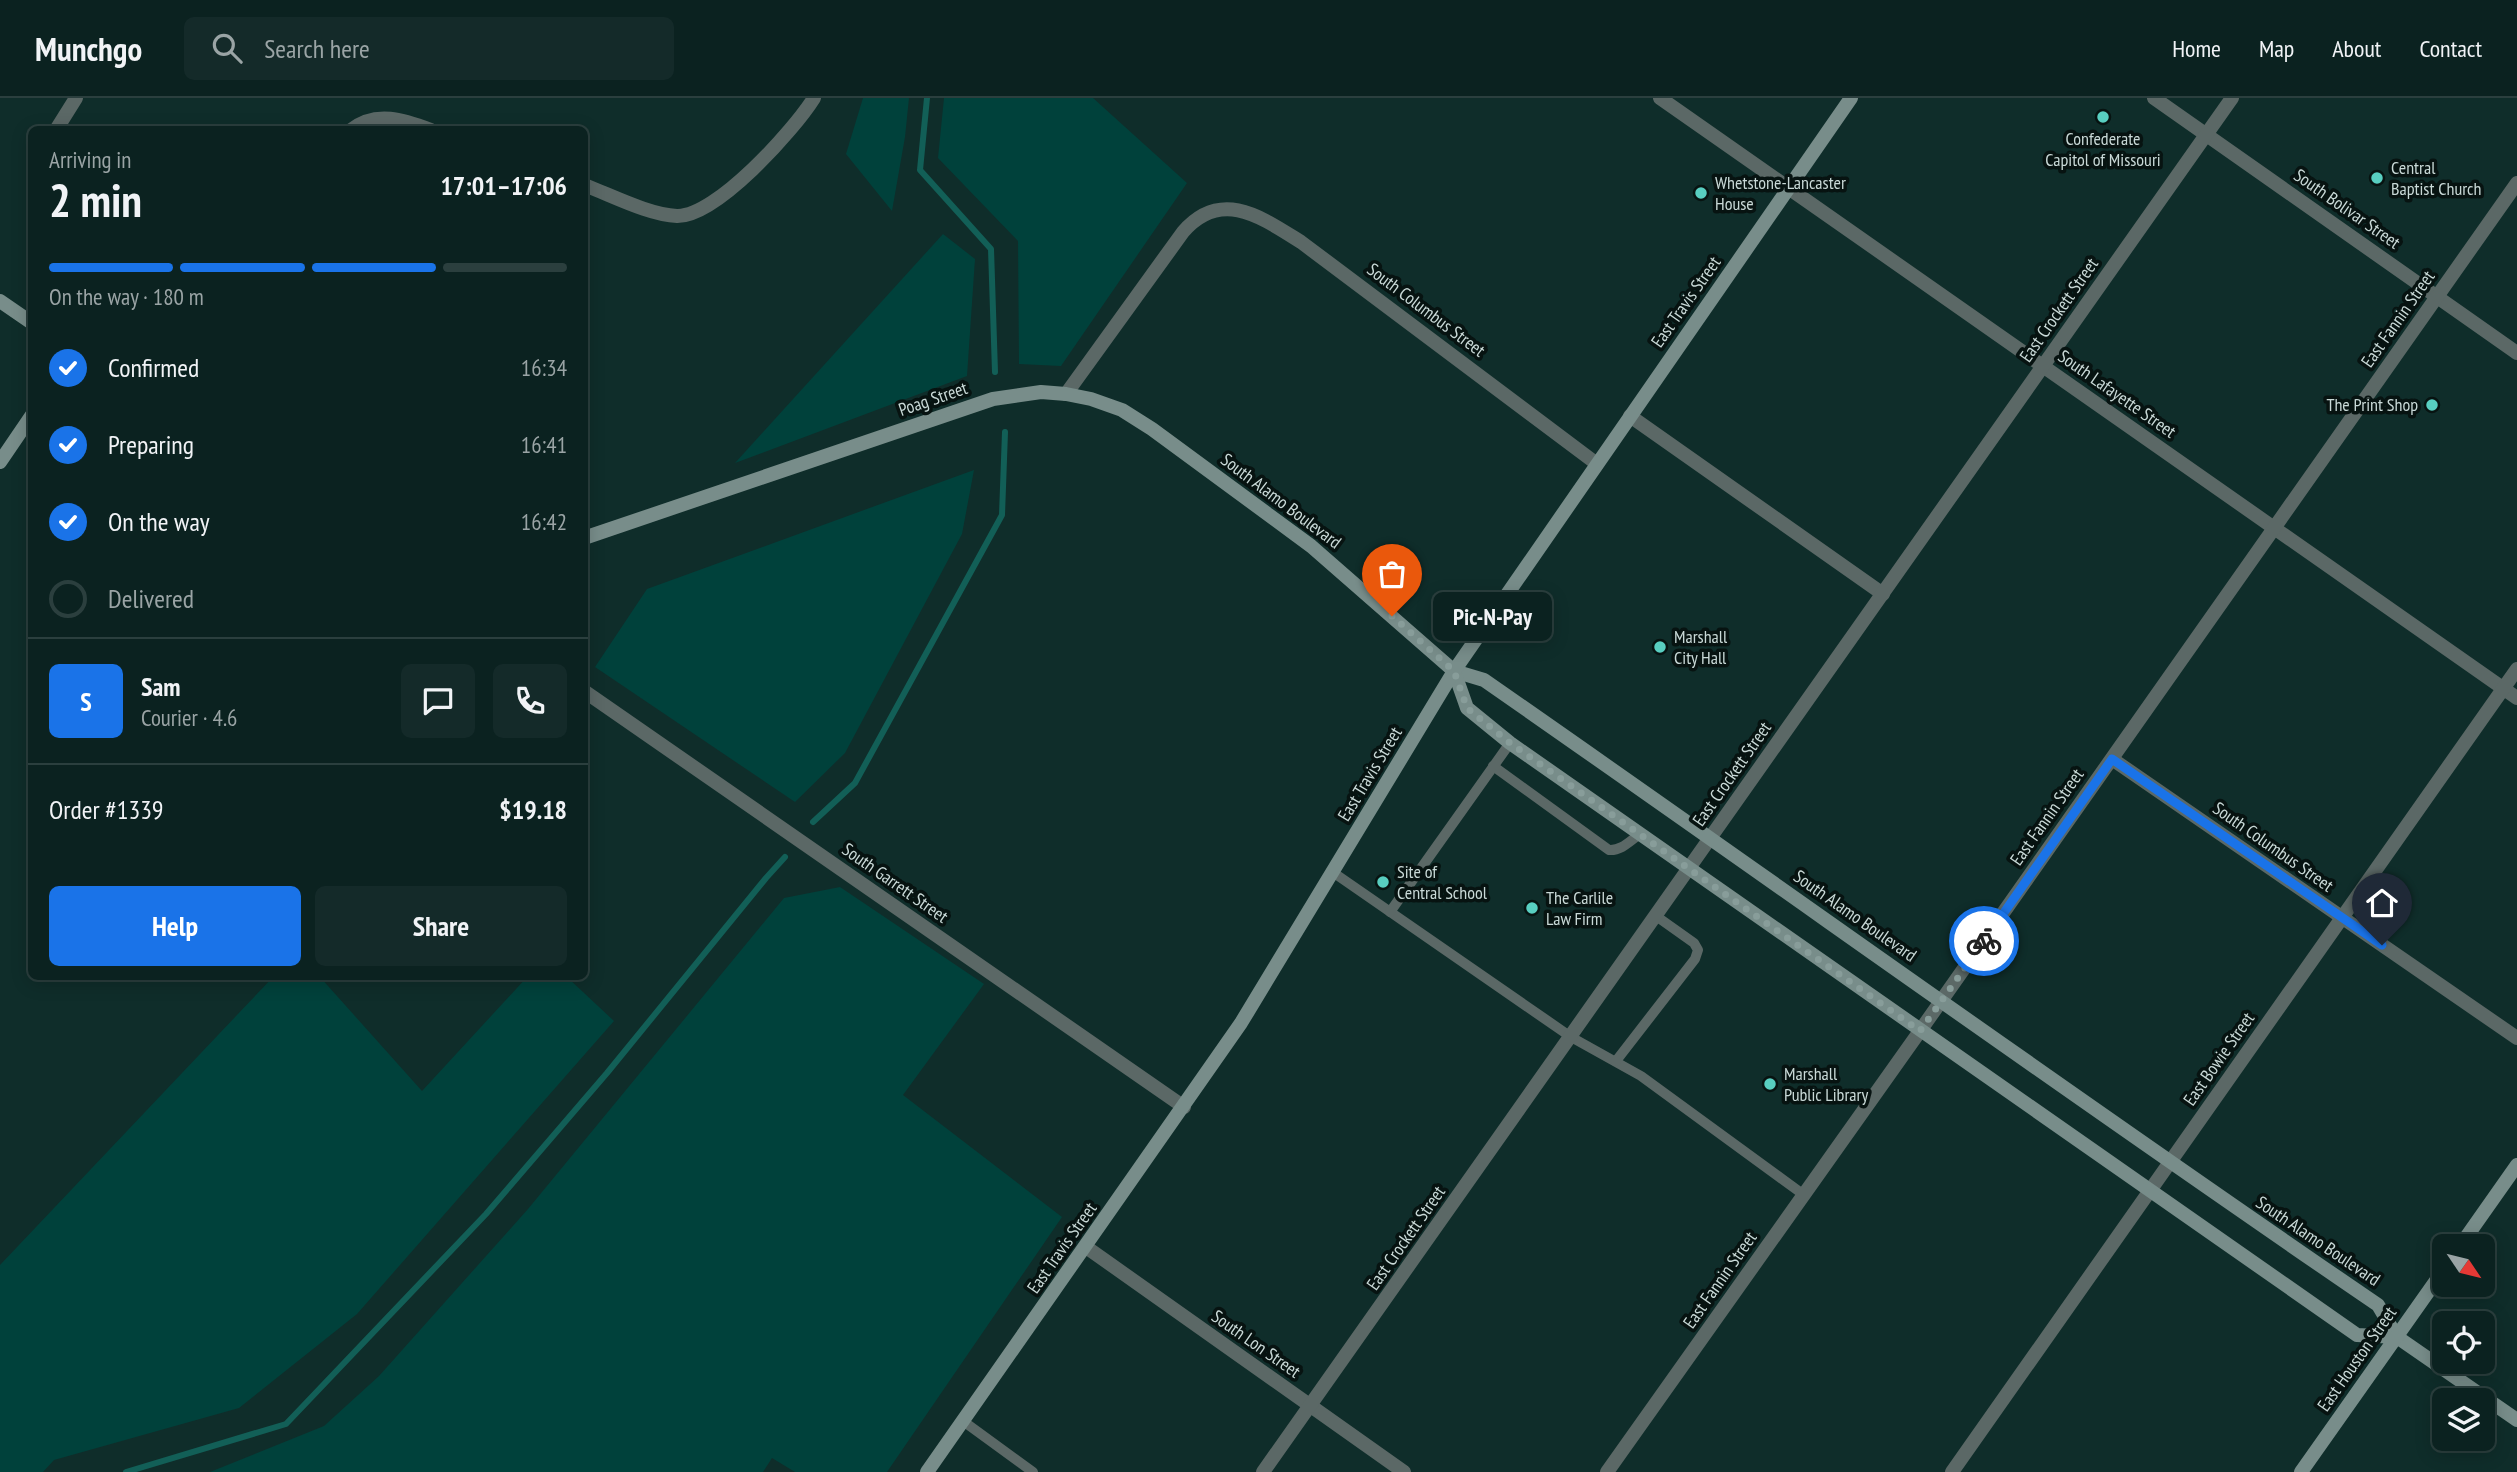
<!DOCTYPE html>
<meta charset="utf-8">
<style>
:root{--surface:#0b2220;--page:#142a29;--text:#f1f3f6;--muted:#9aa4a5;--line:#2b3f3e;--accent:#1a73e8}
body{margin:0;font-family:"PT Sans Narrow",sans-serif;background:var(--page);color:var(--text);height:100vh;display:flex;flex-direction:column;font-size:26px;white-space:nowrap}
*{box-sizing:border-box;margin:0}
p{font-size:23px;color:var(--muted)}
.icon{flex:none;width:38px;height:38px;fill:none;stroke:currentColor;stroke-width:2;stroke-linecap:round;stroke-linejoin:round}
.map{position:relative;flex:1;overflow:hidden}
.panel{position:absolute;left:28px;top:28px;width:560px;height:854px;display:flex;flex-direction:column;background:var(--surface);border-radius:10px;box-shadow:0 4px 18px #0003,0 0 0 2px var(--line)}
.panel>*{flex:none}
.needle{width:46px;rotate:125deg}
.controls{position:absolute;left:2432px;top:1136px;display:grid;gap:14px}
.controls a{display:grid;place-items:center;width:63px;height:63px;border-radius:10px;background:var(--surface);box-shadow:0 4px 18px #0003,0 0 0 2px var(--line);font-size:35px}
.pin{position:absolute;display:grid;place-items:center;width:60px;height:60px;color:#fff;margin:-72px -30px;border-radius:50% 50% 50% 0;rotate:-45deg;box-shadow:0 0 7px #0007}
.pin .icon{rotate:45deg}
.courier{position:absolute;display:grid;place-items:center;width:70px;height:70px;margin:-35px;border:5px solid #1a73e8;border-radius:50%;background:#fff;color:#222;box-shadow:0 2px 9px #0007}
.bubble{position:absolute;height:49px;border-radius:10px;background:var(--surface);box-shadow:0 4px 18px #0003,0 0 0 2px var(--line);font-size:23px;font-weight:700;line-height:49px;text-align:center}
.overview em{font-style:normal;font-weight:700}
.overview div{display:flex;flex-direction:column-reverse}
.overview{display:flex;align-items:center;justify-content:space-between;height:119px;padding:0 21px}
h1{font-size:46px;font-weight:700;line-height:52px}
.bar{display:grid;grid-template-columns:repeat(4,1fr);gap:10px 7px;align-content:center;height:84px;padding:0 21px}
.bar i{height:9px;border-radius:5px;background:var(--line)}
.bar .active{background:var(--accent)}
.bar p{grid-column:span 4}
.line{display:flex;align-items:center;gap:18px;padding:0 21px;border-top:2px solid var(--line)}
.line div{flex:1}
.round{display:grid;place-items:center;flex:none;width:74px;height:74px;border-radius:10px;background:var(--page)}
ol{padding:0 21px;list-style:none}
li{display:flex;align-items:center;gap:21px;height:77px}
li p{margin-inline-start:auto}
li .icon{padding:7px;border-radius:50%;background:var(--accent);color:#fff;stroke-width:4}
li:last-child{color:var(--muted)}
li i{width:38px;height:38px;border:4px solid var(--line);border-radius:50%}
.action{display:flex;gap:14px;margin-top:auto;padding:14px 21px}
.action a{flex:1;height:80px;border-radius:10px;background:var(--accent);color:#fff;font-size:28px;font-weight:700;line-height:80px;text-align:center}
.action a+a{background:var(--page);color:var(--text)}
header{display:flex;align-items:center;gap:42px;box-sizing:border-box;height:98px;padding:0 35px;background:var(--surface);border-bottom:2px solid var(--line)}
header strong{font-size:33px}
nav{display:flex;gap:38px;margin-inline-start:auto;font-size:24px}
.search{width:490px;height:63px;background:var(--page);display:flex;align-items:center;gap:18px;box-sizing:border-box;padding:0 24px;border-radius:10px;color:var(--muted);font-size:26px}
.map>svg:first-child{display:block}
.green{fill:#00413b}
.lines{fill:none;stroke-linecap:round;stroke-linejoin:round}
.stream{stroke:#125f57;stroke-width:6}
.lane{stroke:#5b6866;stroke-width:10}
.street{stroke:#5b6866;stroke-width:14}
.secondary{stroke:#788d8a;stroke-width:14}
.done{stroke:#889d9a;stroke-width:7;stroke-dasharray:0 12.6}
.route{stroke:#1a73e8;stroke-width:9}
.poi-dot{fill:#58cec0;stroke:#071311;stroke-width:2.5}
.labels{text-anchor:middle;stroke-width:7;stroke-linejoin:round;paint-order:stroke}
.poi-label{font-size:18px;fill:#c9d9d7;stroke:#071311;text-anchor:start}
.street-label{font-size:18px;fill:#c9d9d7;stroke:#071311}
</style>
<header>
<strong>Munchgo</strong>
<div class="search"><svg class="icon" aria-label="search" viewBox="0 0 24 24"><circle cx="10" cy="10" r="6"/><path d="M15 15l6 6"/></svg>Search here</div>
<nav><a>Home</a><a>Map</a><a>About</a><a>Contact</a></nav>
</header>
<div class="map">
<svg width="2517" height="1374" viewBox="0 0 2517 1374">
<rect width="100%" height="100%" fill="#0f2d2a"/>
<g class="green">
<path d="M863 0H909L905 39 892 113 846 56Z"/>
<path d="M944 0H1093L1187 85 1061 268 1019 266 1018 143 938 60Z"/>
<path d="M943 136 975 161 967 278 735 365Z"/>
<path d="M974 372 962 436 845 655 795 704 595 569 647 491Z"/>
<path d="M840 789 984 886 903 997 1062 1119 887 1374H795L772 1360 763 1374H210L324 1328 379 1278 528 1111 784 800Z"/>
<path d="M273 879H320L422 993 527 879H567L614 923 357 1216 239 1310 54 1362 43 1374H0V1167Z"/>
</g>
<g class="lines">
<g class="stream">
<path d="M927 0 920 72 991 151 995 274"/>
<path d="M813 724 855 685 1002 417 1005 334"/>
<path d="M126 1374 286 1326 486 1116 607 975 766 780 785 759"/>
</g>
<g class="lane">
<path d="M1493 668 1609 752C1621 753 1630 743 1640 736"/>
<path d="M1334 775 1571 939 1641 978 1804 1097"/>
<path d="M1390 814 1510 645"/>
<path d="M1616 963 1695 861 1698 852 1694 845 1656 818"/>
<path d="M963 1323 1033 1374"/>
</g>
<g class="street">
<path d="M1660 0 2517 600"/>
<path d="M2154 0 2517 255"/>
<path d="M56 32 76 0"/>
<path d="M351 32C376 12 404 22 431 32"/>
<path d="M584 87C611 97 649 117 677 118 716 119 794 32 814 0"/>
<path d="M1066 296 1183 134C1221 90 1261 119 1301 144L1597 366"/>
<path d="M1630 318 1883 496"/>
<path d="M584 593 1184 1009"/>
<path d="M2112 661 2517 940"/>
<path d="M1086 1149 1404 1374"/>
<path d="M1263 1374 2232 0"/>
<path d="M1607 1374 1920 933 2517 85"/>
<path d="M1952 1374 2517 571"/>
</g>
<g class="secondary">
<path d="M0 203 32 225"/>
<path d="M0 364 32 317"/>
<path d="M584 440 993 301 1041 294 1066 296 1091 301 1122 312 1152 331 1311 448 1454 573 1484 582C1783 790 2077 1002 2378 1207L2397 1239 2517 1322"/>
<path d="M1454 573 1467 610 1510 645 2357 1237 2397 1239"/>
<path d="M2460 1148 2517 1067"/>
<path d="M927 1374 1241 925 1454 573 1851 0"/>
<path d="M2301 1374 2445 1170"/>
</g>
</g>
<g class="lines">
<path class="done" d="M1392 518 1454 573 1467 610 1510 645 1920 933 1984 843"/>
<path class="route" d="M1984 843 2112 661 2382 847"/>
</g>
<g class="poi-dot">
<circle cx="2103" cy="19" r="7"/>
<circle cx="2377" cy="80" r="7"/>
<circle cx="1701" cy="95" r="7"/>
<circle cx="2432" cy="307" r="7"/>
<circle cx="1660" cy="549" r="7"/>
<circle cx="1383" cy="784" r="7"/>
<circle cx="1532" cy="810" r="7"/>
<circle cx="1770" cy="986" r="7"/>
</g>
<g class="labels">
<g class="poi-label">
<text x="2103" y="47" text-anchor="middle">Confederate<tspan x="2103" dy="21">Capitol of Missouri</tspan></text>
<text x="2391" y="76">Central<tspan x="2391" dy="21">Baptist Church</tspan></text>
<text x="1715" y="91">Whetstone-Lancaster<tspan x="1715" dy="21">House</tspan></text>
<text x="2418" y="313" text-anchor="end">The Print Shop</text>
<text x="1674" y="545">Marshall<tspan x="1674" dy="21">City Hall</tspan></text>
<text x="1397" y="780">Site of<tspan x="1397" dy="21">Central School</tspan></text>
<text x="1546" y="806">The Carlile<tspan x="1546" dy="21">Law Firm</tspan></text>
<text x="1784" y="982">Marshall<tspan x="1784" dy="21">Public Library</tspan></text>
</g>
<g class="street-label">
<text transform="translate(2347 111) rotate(35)" y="6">South Bolivar Street</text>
<text transform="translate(1686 204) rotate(-55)" y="6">East Travis Street</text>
<text transform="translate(1426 212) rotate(37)" y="6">South Columbus Street</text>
<text transform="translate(2059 212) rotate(-55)" y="6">East Crockett Street</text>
<text transform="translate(2398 221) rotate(-55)" y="6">East Fannin Street</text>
<text transform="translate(2117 296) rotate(35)" y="6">South Lafayette Street</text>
<text transform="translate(933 301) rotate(-19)" y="6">Poag Street</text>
<text transform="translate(1281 403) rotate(37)" y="6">South Alamo Boulevard</text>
<text transform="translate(1370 676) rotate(-59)" y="6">East Travis Street</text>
<text transform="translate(1732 676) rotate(-55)" y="6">East Crockett Street</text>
<text transform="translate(2047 719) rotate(-55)" y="6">East Fannin Street</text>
<text transform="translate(2273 749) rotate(35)" y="6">South Columbus Street</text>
<text transform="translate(895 785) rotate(35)" y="6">South Garrett Street</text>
<text transform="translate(1855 818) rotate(35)" y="6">South Alamo Boulevard</text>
<text transform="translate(2219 961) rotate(-55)" y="6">East Bowie Street</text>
<text transform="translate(1406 1140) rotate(-55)" y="6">East Crockett Street</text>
<text transform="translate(2318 1143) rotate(34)" y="6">South Alamo Boulevard</text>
<text transform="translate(1062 1150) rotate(-55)" y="6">East Travis Street</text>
<text transform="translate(1720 1182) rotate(-55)" y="6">East Fannin Street</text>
<text transform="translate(1256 1246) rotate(35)" y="6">South Lon Street</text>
<text transform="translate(2357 1261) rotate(-55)" y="6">East Houston Street</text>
</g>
</g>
</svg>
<div class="controls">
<a><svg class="needle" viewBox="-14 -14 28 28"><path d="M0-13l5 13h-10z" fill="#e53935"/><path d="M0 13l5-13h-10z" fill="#9aa4a5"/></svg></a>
<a><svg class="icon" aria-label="locate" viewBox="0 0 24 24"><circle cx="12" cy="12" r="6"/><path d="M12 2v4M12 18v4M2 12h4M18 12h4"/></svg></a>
<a><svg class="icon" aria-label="layers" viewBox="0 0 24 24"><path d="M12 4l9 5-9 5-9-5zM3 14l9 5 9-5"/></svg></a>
</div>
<div class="pin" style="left:1392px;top:518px;background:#ea580c"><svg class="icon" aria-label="bag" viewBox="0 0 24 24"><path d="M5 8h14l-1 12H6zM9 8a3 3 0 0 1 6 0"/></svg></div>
<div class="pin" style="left:2382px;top:847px;background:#1f2937"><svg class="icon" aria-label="home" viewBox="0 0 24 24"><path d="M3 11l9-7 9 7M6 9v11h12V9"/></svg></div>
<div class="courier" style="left:1984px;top:843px"><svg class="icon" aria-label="bike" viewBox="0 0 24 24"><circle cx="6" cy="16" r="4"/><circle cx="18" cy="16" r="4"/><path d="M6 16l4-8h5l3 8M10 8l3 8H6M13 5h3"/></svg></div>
<div class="bubble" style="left:1433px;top:494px;width:119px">Pic-N-Pay</div>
<section class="panel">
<div class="overview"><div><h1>2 min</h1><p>Arriving in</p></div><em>17:01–17:06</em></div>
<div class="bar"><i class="active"></i><i class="active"></i><i class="active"></i><i></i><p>On the way · 180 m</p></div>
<ol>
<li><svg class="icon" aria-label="check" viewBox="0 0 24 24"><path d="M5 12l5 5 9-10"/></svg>Confirmed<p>16:34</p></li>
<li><svg class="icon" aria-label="check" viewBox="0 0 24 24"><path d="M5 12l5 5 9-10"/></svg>Preparing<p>16:41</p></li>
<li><svg class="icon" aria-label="check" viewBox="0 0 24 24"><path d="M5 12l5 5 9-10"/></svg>On the way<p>16:42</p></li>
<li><i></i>Delivered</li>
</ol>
<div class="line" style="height:126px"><b class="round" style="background:var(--accent);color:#fff">S</b><div><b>Sam</b><p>Courier · 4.6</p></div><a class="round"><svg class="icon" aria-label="chat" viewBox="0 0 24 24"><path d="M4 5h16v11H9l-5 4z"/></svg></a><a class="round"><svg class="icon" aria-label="phone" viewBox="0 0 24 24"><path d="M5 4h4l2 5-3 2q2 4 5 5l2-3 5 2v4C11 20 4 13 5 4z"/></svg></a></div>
<div class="line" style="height:91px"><div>Order #1339</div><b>$19.18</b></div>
<div class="action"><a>Help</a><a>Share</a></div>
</section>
</div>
